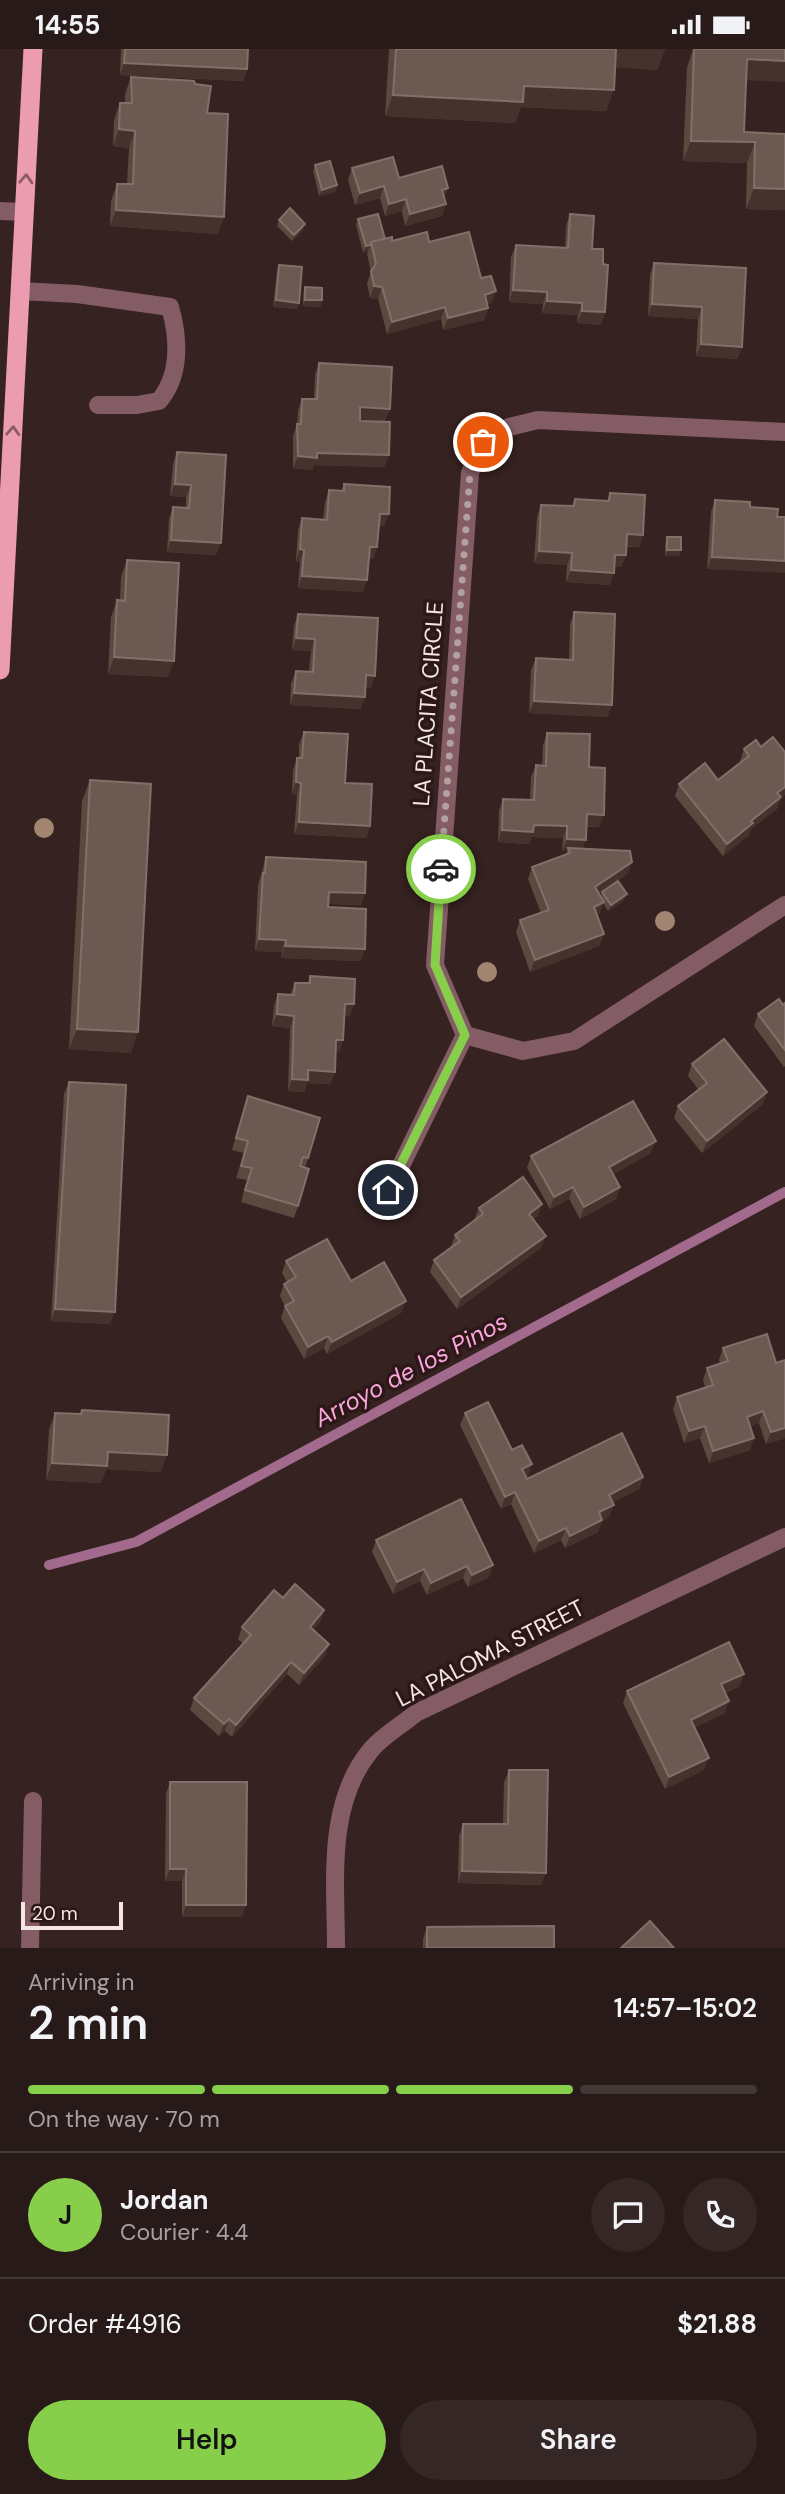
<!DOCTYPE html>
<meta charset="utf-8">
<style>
:root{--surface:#281a18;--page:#342725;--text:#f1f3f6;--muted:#a5a1a2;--line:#443837;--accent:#87cf4a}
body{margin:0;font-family:"DM Sans",sans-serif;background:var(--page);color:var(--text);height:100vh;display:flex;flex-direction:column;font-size:26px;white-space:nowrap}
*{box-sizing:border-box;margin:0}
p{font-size:23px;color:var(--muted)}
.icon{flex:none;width:38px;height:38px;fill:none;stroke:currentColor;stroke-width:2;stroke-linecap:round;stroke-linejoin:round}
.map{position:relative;height:1899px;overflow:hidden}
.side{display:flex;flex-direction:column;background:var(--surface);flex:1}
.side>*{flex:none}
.scale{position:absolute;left:21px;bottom:18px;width:102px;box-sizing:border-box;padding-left:7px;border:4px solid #f4e6e5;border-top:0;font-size:19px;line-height:24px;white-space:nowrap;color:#f4e6e5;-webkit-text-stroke:5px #2c1817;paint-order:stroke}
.pin{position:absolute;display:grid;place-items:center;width:60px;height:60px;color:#fff;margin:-30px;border:4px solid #fff;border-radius:50%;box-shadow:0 2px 7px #0007}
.courier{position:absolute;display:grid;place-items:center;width:70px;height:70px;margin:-35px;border:5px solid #87cf4a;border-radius:50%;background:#fff;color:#222;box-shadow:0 2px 9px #0007}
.head em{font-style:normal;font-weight:600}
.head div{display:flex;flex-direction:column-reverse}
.head{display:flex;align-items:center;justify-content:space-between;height:119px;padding:0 28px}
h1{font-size:46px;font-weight:600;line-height:52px}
.bar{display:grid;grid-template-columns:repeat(4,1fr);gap:10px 7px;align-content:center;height:84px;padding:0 28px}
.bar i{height:9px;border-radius:5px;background:var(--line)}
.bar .active{background:var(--accent)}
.bar p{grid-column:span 4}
.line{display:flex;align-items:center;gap:18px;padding:0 28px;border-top:2px solid var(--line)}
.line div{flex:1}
.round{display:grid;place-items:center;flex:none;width:74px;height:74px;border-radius:37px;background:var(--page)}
.button{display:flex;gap:14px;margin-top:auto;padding:14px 28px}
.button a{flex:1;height:80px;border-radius:42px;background:var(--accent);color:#111;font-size:28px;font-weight:600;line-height:80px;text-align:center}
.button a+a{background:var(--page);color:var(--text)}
.status{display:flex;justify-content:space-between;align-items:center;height:49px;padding:0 35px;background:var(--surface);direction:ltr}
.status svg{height:19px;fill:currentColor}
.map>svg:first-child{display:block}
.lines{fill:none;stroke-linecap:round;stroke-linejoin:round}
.stream{stroke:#a26b8e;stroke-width:10}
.service{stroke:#845c66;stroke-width:18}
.minor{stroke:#845c66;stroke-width:18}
.trunk{stroke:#ec9cb1;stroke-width:19}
.tree{fill:#a28671}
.wall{fill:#5b4940}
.shaded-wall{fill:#46322c}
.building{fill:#6c5a52;stroke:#817069;stroke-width:2}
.oneway{stroke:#8c5a64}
.done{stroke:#b2a1a0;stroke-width:7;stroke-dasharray:0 12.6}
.route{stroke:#87cf4a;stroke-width:9}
.labels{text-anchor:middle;stroke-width:7;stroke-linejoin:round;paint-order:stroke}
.street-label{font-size:23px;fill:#f4e6e5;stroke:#2c1817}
.water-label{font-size:24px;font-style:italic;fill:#faa6dd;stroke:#2c1817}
</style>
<div class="status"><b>14:55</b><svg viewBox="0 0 49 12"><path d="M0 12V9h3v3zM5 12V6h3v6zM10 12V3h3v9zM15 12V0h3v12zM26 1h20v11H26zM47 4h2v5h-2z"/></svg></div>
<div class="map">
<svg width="785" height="1899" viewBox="0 0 785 1899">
<rect width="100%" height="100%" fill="#362220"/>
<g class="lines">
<path class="stream" d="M49 1516 136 1493 785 1143"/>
<g class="service">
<path d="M20 242 77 245 170 258C179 289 181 326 159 352L137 356H98"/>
<path d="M30 1899 33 1752"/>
</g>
<g class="minor">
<path d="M0 162 24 163"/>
<path d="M785 383 538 371 509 378 483 393 470 424 435 916 465 986 523 1002 574 992 785 856"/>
<path d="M389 1141 465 986"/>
<path d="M336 1899C336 1833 326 1756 370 1702 382 1687 402 1676 416 1664L785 1488"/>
</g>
<path class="trunk" d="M0 621 33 0"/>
</g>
<g class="tree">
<circle cx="44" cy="779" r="10"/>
<circle cx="665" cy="872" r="10"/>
<circle cx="487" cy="923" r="10"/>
</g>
<g class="wall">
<path d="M121 0H248L247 20 243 32 120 26Z"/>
<path d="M389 0H665L657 21 615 18 606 62 521 58 515 74 385 67Z"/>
<path d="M693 0H785L746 31 744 83 785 85V161L746 160 747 114 683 112 687 19Z"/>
<path d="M131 28 207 64 218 185 110 177 111 152 117 135H127L129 99 113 97 114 71 120 54H125V45Z"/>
<path d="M315 116 337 136 335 143 319 147 313 122Z"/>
<path d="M352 119 399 129 444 150 442 167 405 177 402 162 385 167 380 149 355 156 348 131Z"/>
<path d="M570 165 603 215 605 263 601 276 577 274 578 266 542 264 543 255 509 253 511 208 516 196 565 199 566 177Z"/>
<path d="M358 170 385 190 392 192 429 193 481 229 496 242 491 254 487 255 488 259 484 271 443 281 441 270 387 285 378 250 370 249 367 234 371 223 367 205 368 202 363 203 356 176Z"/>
<path d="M279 171 303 181 292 192 277 177Z"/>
<path d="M654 214 742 298 737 310 696 307 698 270 648 267 650 226Z"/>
<path d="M279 216 297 260 273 258 277 222Z"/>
<path d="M305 238 322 251 320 258 303 257V245Z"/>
<path d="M319 314 390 360 385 372 360 370V372L389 406 384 418 314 416 312 421 293 419V387L297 375 298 362 302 350H314L315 326Z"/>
<path d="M177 403 216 506 167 503 169 470 173 458 186 459V448L170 447 173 415Z"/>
<path d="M344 435 384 477H379L377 498 373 510H369L363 543 298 539 300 513 296 512 298 481 302 469 323 471 325 453 329 441 341 442Z"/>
<path d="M610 444 643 486 639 498H626V506L621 518H614L610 536 566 533 567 516 534 514 537 468 541 456 572 457 575 450 607 452Z"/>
<path d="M715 451 750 453 707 520 711 463Z"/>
<path d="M667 488 679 507H665V495Z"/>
<path d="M127 511 168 628 108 625 111 568 117 551H120L121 528Z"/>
<path d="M574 563 612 656 607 668 529 664 531 621 536 609 569 611 570 575Z"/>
<path d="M298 565 371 639 365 638V648L360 660 290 656 291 634 296 622H309L311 602 292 601 294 577Z"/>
<path d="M304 683 345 734 370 777 366 789 294 785 297 746 292 745 293 721 297 709H299V695Z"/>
<path d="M547 684 589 718 599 778H586L583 799 632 813 627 825 599 844 601 847 602 843 624 851 608 862 603 854 599 865 597 866 604 885 599 897 530 923 516 883 520 871 541 864 528 830 532 818 566 805 567 802H562L563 789 531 788 529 795 498 793 499 762 503 750 530 751 531 728 536 716 542 717 543 696Z"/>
<path d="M744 700 780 750 777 760 751 780 749 786 723 807 675 747 679 735 718 731 740 713V712Z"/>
<path d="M90 731 131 1004 69 1000 82 752Z"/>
<path d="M266 808 365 844 361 856 329 855 328 858 365 900 360 912 281 909 282 903 255 902 258 836Z"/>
<path d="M310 927 350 967H344L343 991 339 1003H336L335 1023 330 1035 307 1034 304 1043 288 1042 290 979 272 977 274 957 278 945 290 946 295 934H308Z"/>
<path d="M785 954V1017L784 1018 754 977 758 965Z"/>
<path d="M692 1015 763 1055 702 1104 674 1069 678 1057 699 1041 688 1027Z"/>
<path d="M69 1033 110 1275 51 1272 64 1045Z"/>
<path d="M248 1047 308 1109 305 1119 298 1157 294 1169 241 1153 247 1131 236 1129 244 1104 232 1101Z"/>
<path d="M651 1104 613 1125 620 1138 616 1150 580 1170 569 1150 550 1160 527 1119 531 1107Z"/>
<path d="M479 1159 538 1167 533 1170 541 1199 457 1260 430 1223 434 1211 451 1199V1198L455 1186 474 1171Z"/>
<path d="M286 1212 351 1232 401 1264 327 1305 324 1299 304 1310 281 1269 285 1257 280 1247 284 1235 287 1233 282 1224Z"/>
<path d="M723 1299 785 1389 766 1395 759 1374 750 1377V1401L709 1414 700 1389 684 1394 673 1360 677 1348 705 1338 703 1331 707 1319 720 1315 719 1311Z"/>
<path d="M82 1361 161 1423 106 1420 101 1434 46 1431 49 1381 55 1364 80 1365Z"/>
<path d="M465 1364 512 1401 528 1427 526 1428 527 1430 643 1428 639 1440 612 1453 609 1468 602 1472 598 1483 565 1499 561 1491 534 1504 511 1455 501 1460 460 1376Z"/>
<path d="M461 1450 489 1528 468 1538 463 1529 427 1546 420 1532 393 1545 372 1503 376 1491Z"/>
<path d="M283 1549 324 1561 320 1573 313 1581 329 1595 325 1607 299 1636 287 1625 232 1688 225 1682 219 1687 190 1661 194 1649 243 1595 238 1590 242 1578Z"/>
<path d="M740 1637 725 1644V1664L694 1679 704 1721 665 1740 623 1654 627 1642Z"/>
<path d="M509 1721 541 1836 458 1834 459 1787 463 1775H503L504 1733Z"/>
<path d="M170 1733 242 1868H182V1832H165L166 1745Z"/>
<path d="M427 1878 554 1899H423V1890Z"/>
</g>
<g class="shaded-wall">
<path d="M615 0H665L657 21 608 18Z"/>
<path d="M747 10 785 12V33L740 31Z"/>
<path d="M124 14 247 20 243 32 120 26Z"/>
<path d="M524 37 614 41 606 62 521 58 515 74 385 67 393 46Z"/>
<path d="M119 80 135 82 129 99 113 97Z"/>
<path d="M691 92 755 93 747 114 683 112Z"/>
<path d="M337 136 335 143 319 147 322 141Z"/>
<path d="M384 137 380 149 355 156 360 144Z"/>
<path d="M448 139 444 151 442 141Z"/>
<path d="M754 139 785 140V161L746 160Z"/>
<path d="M406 150 402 162 385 167 389 155Z"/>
<path d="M446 155 442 167 405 177 410 165Z"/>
<path d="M116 161 224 168 218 185 110 177Z"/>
<path d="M305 175 303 181 292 192 294 186Z"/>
<path d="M371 196 368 202 363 203 366 197Z"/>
<path d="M374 237 382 238 378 250 370 249Z"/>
<path d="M513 241 547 243 543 255 509 253Z"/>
<path d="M496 242 491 254 480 258 485 246Z"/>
<path d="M276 251 299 254 297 260 273 258Z"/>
<path d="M305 251H322L320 258 303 257Z"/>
<path d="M547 252 582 254 578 266 542 264Z"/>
<path d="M652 255 702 258 698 270 648 267Z"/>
<path d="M445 258 441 270 387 285 392 273Z"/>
<path d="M488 259 484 271 443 281 448 269Z"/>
<path d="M582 262 605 263 601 276 577 274Z"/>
<path d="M701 295 742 298 737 310 696 307Z"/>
<path d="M360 358 390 360 385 372 356 370Z"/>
<path d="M317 404 389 406 384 418 314 416 312 421 293 419 298 407Z"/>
<path d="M175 435 191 436 186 448 170 447Z"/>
<path d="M380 465H389L384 477H375Z"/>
<path d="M627 485 643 486 639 498 623 497Z"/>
<path d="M171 491 221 494 216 506 167 503Z"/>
<path d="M370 498H377L373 510H365Z"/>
<path d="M300 500 304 501 300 513 296 512Z"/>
<path d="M667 501H681L679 507H665Z"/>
<path d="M539 502 572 504 567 516 534 514Z"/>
<path d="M615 506H626L621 518H611Z"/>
<path d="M712 508 785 512V524L707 520Z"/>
<path d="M571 521 614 524 610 536 566 533Z"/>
<path d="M302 527 367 531 363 543 298 539Z"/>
<path d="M296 589 315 590 311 602 292 601Z"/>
<path d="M114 608 174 612 168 628 108 625Z"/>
<path d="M366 626 375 627 371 639 362 638Z"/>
<path d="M294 644 365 648 360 660 290 656Z"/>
<path d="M534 652 612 656 607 668 529 664Z"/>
<path d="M296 733 301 734 297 746 292 745Z"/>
<path d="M785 738V746L780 750 777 760 751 780 749 786 723 807 727 795 777 744Z"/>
<path d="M587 765 604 766 599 778 582 777Z"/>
<path d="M299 773 370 777 366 789 294 785Z"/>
<path d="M534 776 567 777 563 789 531 788 529 795 498 793 502 781Z"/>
<path d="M567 790 586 791 581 803 568 799 567 802H562Z"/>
<path d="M632 813 627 825 591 850 595 838Z"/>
<path d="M329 843 365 844 361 856 325 855Z"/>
<path d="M627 845 624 851 608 862 611 856Z"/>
<path d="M604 853 599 865 589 870 594 858Z"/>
<path d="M604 885 599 897 530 923 535 911Z"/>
<path d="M259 890 286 891 282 903 255 902Z"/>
<path d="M285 897 365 900 360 912 281 909Z"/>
<path d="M345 955H354L350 967H341Z"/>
<path d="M277 965 294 967 290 979 272 977Z"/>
<path d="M77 980 138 983 131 1004 69 1000Z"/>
<path d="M336 991H343L339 1003H332Z"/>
<path d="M308 1021 335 1023 330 1035 307 1034 304 1043 288 1042 292 1030Z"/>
<path d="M767 1043 763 1055 702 1104 707 1092Z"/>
<path d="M656 1092 651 1104 605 1130 609 1118Z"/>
<path d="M573 1138 569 1150 550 1160 554 1148Z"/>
<path d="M620 1138 616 1150 580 1170 584 1158Z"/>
<path d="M542 1155 538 1167 525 1177 529 1165Z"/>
<path d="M546 1187 541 1199 457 1260 461 1248Z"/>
<path d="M406 1252 401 1264 327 1305 332 1293Z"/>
<path d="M55 1260 115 1263 110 1275 51 1272Z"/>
<path d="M328 1287 324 1299 304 1310 308 1298Z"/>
<path d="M763 1362 759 1374 743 1380 747 1368Z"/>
<path d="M705 1377 700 1389 684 1394 689 1382Z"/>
<path d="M785 1379V1389L766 1395 771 1383Z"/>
<path d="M754 1389 750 1401 709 1414 713 1402Z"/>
<path d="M108 1403 167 1406 161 1423 106 1420 101 1434 46 1431 52 1414Z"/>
<path d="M532 1415 528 1427 517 1432 522 1420Z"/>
<path d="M643 1428 639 1440 604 1458 609 1446Z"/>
<path d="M515 1443 511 1455 501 1460 505 1448Z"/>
<path d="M614 1456 609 1468 602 1472 598 1483 565 1499 570 1487 599 1463Z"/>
<path d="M566 1479 561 1491 534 1504 539 1492Z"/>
<path d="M493 1516 489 1528 468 1538 472 1526Z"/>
<path d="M467 1517 463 1529 427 1546 431 1534Z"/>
<path d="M424 1520 420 1532 393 1545 397 1533Z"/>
<path d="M324 1561 320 1573 305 1590 310 1578Z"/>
<path d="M329 1595 325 1607 299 1636 304 1624Z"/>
<path d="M291 1613 287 1625 232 1688 236 1676Z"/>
<path d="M744 1625 740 1637 716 1647 721 1635Z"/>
<path d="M729 1652 725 1664 686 1683 691 1671Z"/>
<path d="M229 1670 225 1682 219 1687 224 1675Z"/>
<path d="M709 1709 704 1721 665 1740 669 1728Z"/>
<path d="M170 1820H186L182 1832H165Z"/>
<path d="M462 1822 546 1824 541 1836 458 1834Z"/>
<path d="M186 1856H246L242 1868H182Z"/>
</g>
<g class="building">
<path d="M125 0H248L247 20 124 14Z"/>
<path d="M396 0H616L614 41 524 37 523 53 393 46Z"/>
<path d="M694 0H785V12L747 10 744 83 785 85V140L754 139 755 93 691 92Z"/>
<path d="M131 28 194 32 195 35 211 37 207 64 228 65 224 168 116 161 117 135H133L135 82 119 80 120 54H132Z"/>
<path d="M393 108 399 129 442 117 448 139 442 141 446 155 410 165 406 150 389 155 384 137 360 144 352 119Z"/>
<path d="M330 112 337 136 322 141 315 116Z"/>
<path d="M290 159 305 175 294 186 279 171Z"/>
<path d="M378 165 385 190 371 193V196L366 197 358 170Z"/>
<path d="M570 165 594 167 592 200H603V215L608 216 605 263 582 262V254L547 252V243L513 241 516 196 568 199Z"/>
<path d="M427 183 429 193 469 183 481 229 491 227 496 242 485 246 488 259 448 269 445 258 392 273 382 238 374 237 371 222 376 215 371 193 392 188V192Z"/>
<path d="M654 214 746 219 742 298 701 295 702 258 652 255Z"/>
<path d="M279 216 302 218 299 254 276 251Z"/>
<path d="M305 238 322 239V251H305Z"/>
<path d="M319 314 392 318 390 360 360 358V372L390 373 389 406 317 404V409L298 407 297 375H301L302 350H317Z"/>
<path d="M177 403 226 406 221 494 171 491 173 458 189 459 191 436 175 435Z"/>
<path d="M344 435 390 438 389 465H380L377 498H370L367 531 302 527 304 501 300 500 302 469 327 471 329 441 344 442Z"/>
<path d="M610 444 645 446 643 486 627 485 626 506H615L614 524 571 521 572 504 539 502 541 456 574 457 575 450 609 452Z"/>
<path d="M715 451 750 453V458L778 460 777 468H785V512L712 508Z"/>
<rect x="667" y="488" width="14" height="13"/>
<path d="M127 511 179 514 174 612 114 608 117 551 125 552Z"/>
<path d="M574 563 615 565 612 656 534 652 536 609 573 611Z"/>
<path d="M298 565 378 569 375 627 366 626 365 648 294 644 296 622 313 623 315 590 296 589Z"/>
<path d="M304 683 348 685 345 734 372 735 370 777 299 773 301 734 296 733 297 709H302Z"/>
<path d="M547 684 590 685 589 718 605 719 604 766 587 765 586 791 567 790V777L534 776 533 783 502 781 503 750 534 751 536 716 546 717Z"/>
<path d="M773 688 785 703V738L777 744 781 748 751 772 753 774 727 795 679 735 705 714 718 731 749 707 744 700 756 691 761 698Z"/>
<path d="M90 731 151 735 138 983 77 980Z"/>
<path d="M568 799 630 802 632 813 595 838 604 853 594 858 604 885 535 911 520 871 549 861 532 818 570 804Z"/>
<path d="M266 808 366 813 365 844 329 843 328 858 366 860 365 900 285 897 286 891 259 890 263 824H265Z"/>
<path d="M618 832 627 845 611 856 602 843Z"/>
<path d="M310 927 355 930 354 955H345L343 991H336L335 1023 308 1021V1031L292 1030 294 967 277 965 278 945 294 946 295 934H310Z"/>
<path d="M779 950 783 956 785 954V1001L758 965Z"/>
<path d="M724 990 767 1043 707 1092 678 1057 707 1034 692 1015Z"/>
<path d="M69 1033 126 1036 115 1263 55 1260Z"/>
<path d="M248 1047 320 1069 308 1109 303 1108 300 1117 309 1120 298 1157 245 1141 252 1119 241 1117 248 1092 236 1089Z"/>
<path d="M633 1052 656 1092 609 1118 620 1138 584 1158 573 1138 554 1148 531 1107Z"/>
<path d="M523 1128 542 1155 529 1165 546 1187 461 1248 434 1211 460 1192 455 1186 483 1165 479 1159Z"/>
<path d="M327 1190 351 1232 384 1213 406 1252 332 1293 328 1287 308 1298 285 1257 294 1252 284 1235 296 1228 286 1212Z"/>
<path d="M767 1285 776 1314 785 1311V1379L771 1383 763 1362 747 1368 754 1389 713 1402 705 1377 689 1382 677 1348 713 1336 707 1319 728 1312 723 1299Z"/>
<path d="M488 1353 512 1401 522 1396 532 1415 522 1420 527 1430 622 1384 643 1428 609 1446 614 1456 599 1463 602 1471 570 1487 566 1479 539 1492 515 1443 505 1448 465 1364Z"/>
<path d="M82 1361 169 1366 167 1406 108 1403 107 1417 52 1414 55 1364 81 1365Z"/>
<path d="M461 1450 493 1516 472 1526 467 1517 431 1534 424 1520 397 1533 376 1491Z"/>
<path d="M295 1535 324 1561 310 1578 329 1595 304 1624 291 1613 236 1676 229 1670 224 1675 194 1649 251 1586 242 1578 274 1541 283 1549Z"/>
<path d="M729 1593 744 1625 721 1635 729 1652 691 1671 709 1709 669 1728 627 1642Z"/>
<path d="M509 1721H548L546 1824 462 1822 463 1775H508Z"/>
<path d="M170 1733H247L246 1856H186V1820H170Z"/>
<path d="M650 1872 674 1899H621Z"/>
<path d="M554 1877V1899H427V1878Z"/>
</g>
<defs><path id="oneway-chevron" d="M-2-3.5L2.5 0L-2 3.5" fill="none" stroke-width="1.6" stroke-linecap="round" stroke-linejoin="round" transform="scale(1.75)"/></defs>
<g class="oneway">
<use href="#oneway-chevron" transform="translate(26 130) rotate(-87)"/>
<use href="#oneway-chevron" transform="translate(13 382) rotate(-87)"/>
</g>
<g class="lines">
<path class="done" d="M441 820 470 424 483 393"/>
<path class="route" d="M388 1141 465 986 435 916 441 820"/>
</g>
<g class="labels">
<g class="street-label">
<text transform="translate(428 655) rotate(-86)" y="8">LA PLACITA CIRCLE</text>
<text transform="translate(490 1604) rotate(-27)" y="8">LA PALOMA STREET</text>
</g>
<g class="water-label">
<text transform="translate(411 1321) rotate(-28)" y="8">Arroyo de los Pinos</text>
</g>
</g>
</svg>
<div class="scale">20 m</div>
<div class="pin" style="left:483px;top:393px;background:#ea580c"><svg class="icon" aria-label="bag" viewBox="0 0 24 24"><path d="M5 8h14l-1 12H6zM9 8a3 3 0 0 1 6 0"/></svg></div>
<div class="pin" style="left:388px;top:1141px;background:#1f2937"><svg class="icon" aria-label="home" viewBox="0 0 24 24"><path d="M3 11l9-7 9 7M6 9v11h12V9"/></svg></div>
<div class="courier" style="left:441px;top:820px"><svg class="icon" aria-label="car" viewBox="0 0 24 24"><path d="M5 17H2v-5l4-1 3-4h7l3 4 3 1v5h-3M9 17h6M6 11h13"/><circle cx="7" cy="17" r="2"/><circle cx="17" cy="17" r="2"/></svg></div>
</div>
<section class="side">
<div class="head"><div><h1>2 min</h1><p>Arriving in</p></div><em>14:57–15:02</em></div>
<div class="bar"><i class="active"></i><i class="active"></i><i class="active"></i><i></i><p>On the way · 70 m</p></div>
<div class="line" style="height:126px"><b class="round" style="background:var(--accent);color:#111">J</b><div><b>Jordan</b><p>Courier · 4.4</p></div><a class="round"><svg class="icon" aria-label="chat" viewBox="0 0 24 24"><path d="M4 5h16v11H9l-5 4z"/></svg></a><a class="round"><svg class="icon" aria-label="phone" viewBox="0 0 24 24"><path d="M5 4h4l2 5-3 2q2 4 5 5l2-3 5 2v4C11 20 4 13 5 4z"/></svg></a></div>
<div class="line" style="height:91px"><div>Order #4916</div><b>$21.88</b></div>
<div class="button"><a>Help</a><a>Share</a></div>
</section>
